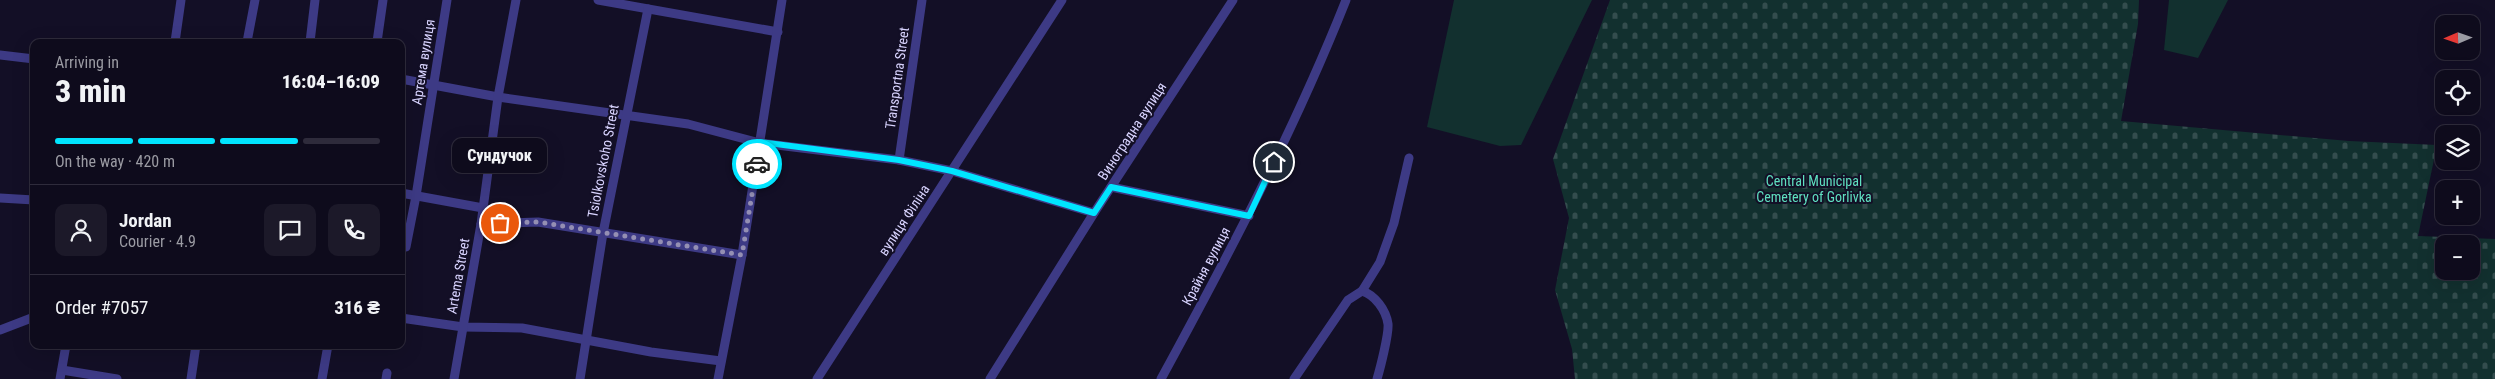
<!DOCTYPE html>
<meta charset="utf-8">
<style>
:root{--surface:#0e0b1c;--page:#1c1929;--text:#f1f3f6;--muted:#9b9ba3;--line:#2e2b3b;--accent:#00e5ff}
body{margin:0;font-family:"Roboto Condensed",sans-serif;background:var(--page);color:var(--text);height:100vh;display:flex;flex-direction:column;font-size:19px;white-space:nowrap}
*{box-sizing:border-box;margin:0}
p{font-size:16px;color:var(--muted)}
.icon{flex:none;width:28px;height:28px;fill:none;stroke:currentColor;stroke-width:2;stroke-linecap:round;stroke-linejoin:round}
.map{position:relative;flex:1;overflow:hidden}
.side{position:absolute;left:30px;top:39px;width:375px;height:310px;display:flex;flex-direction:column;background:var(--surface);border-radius:10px;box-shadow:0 5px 20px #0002,0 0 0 1px var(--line)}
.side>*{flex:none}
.needle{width:32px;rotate:268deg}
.buttons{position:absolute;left:2435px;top:15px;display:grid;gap:10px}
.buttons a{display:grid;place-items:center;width:45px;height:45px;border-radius:10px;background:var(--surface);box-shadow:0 5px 20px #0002,0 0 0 1px var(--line);font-size:25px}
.pin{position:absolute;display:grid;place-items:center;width:42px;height:42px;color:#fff;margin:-21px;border:2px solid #fff;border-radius:50%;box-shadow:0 1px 5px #0007}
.courier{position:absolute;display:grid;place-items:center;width:50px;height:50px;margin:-25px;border:4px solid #00e5ff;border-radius:50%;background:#fff;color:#222;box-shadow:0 1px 6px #0007}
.bubble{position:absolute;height:35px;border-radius:10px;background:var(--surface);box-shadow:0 5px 20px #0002,0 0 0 1px var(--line);font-size:16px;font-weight:800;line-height:35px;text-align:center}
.summary em{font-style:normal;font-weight:800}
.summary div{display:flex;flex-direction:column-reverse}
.summary{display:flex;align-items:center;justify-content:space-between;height:85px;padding:0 25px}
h1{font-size:32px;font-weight:800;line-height:38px}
.bar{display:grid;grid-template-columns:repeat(4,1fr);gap:8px 5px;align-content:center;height:60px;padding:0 25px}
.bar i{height:6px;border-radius:4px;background:var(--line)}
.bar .on{background:var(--accent)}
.bar p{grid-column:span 4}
.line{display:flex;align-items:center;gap:12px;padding:0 25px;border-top:1px solid var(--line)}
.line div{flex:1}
.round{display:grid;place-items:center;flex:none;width:52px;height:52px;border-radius:10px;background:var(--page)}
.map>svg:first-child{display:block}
.cemetery{fill:url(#cemetery-stones);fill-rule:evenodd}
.garden{fill:#12302f}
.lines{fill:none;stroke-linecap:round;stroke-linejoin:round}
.street{stroke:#3d3a85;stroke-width:9}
.done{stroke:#948fb3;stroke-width:5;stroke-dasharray:0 9}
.route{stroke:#00e5ff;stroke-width:6}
.labels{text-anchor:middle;stroke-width:4;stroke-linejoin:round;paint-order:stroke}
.street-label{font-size:14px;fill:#d9d4ff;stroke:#130f26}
.park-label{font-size:14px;fill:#5fe0c0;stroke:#130f26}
</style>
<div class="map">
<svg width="2495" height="379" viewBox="0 0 2495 379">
<defs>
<pattern id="cemetery-stones" width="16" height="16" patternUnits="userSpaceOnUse" patternTransform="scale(1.25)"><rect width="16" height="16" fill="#12302f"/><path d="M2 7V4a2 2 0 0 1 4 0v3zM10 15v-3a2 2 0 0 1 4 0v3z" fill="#344d4e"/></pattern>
</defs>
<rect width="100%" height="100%" fill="#130f26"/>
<path class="cemetery" d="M1610 0H2139L2138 24 2121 121 2349 141 2437 145 2418 236 2495 239V379H1575L1572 349 1555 290 1569 218 1553 159ZM2444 244H2471V271H2444Z"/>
<g class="garden">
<path d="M1454 0H1592L1521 145 1500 146 1427 127Z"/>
<path d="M2169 0H2228L2198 58 2164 50Z"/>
</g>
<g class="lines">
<g class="street">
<path d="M598 0 778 32"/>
<path d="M175 42 181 0"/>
<path d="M247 42 255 0"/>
<path d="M310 42 315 0"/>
<path d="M377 42 383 0"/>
<path d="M0 55 34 59"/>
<path d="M401 79 498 97 688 124 760 143 899 160 952 171 1094 213"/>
<path d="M899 160 922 0"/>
<path d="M1111 187 1249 216"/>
<path d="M401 193 483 208"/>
<path d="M0 198 34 200"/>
<path d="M481 224 538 222 742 255"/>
<path d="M406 247 416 196 447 0"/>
<path d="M1362 291C1375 295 1386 310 1388 324 1389 334 1380 369 1377 379"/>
<path d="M401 318 463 327 522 328 651 352 721 361"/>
<path d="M0 330 34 317"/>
<path d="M62 370 117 379"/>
<path d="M60 379 66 345"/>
<path d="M191 379 196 345"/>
<path d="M322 379 328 345"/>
<path d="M386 379 387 373"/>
<path d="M454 379 481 224 498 97 516 0"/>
<path d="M580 379 603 233 648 9"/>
<path d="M718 379 742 255 782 0"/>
<path d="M817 379 1062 0"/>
<path d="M990 379 1094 213 1233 0"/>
<path d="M1161 379C1228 256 1294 131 1346 0"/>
<path d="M1294 379 1348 300 1362 291 1380 262 1394 223 1409 158"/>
</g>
</g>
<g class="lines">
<path class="done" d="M500 223 538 222 742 255 757 164"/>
<path class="route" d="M757 164 760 142 899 160 952 171 1094 213 1111 187 1249 216 1274 162"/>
</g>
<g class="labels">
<g class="street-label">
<text transform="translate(423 62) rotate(-81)" y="5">Артема вулиця</text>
<text transform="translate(897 78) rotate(-82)" y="5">Transportna Street</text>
<text transform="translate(1132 131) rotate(-57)" y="5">Виноградна вулиця</text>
<text transform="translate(603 161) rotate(-79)" y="5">Tsiolkovskoho Street</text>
<text transform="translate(904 220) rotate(-57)" y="5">вулиця Філіна</text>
<text transform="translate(1206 266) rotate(-62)" y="5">Крайня вулиця</text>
<text transform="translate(458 276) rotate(-80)" y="5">Artema Street</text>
</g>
<g class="park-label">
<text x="1814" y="186">Central Municipal<tspan x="1814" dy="16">Cemetery of Gorlivka</tspan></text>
</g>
</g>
</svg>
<div class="buttons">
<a><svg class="needle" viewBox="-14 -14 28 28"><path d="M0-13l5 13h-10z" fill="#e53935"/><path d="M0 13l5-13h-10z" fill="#9b9ba3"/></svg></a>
<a><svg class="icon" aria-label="locate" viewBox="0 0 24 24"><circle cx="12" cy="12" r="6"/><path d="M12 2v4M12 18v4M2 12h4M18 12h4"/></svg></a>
<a><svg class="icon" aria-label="layers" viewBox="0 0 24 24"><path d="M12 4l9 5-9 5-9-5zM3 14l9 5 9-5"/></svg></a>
<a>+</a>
<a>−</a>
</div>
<div class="pin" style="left:500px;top:223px;background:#ea580c"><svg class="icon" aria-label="bag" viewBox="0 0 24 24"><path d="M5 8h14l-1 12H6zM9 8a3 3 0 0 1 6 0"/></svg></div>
<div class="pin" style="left:1274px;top:162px;background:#1f2937"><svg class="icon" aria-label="home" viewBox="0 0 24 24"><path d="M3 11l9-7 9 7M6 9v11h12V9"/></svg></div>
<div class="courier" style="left:757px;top:164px"><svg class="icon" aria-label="car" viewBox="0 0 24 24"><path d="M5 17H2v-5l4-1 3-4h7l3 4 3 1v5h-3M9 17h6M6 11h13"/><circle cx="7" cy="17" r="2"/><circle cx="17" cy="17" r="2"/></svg></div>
<div class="bubble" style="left:452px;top:138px;width:95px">Сундучок</div>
<section class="side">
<div class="summary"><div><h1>3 min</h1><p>Arriving in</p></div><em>16:04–16:09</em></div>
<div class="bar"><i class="on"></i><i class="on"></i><i class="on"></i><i></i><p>On the way · 420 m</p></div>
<div class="line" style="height:90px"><a class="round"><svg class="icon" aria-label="person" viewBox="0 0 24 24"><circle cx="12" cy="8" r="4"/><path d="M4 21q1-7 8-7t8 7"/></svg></a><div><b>Jordan</b><p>Courier · 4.9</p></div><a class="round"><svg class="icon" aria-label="chat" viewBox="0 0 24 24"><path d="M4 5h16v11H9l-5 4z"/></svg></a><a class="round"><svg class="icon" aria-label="phone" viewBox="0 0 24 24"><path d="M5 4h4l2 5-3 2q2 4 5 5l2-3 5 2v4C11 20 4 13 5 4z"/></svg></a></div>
<div class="line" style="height:65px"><div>Order #7057</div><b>316 ₴</b></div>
</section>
</div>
